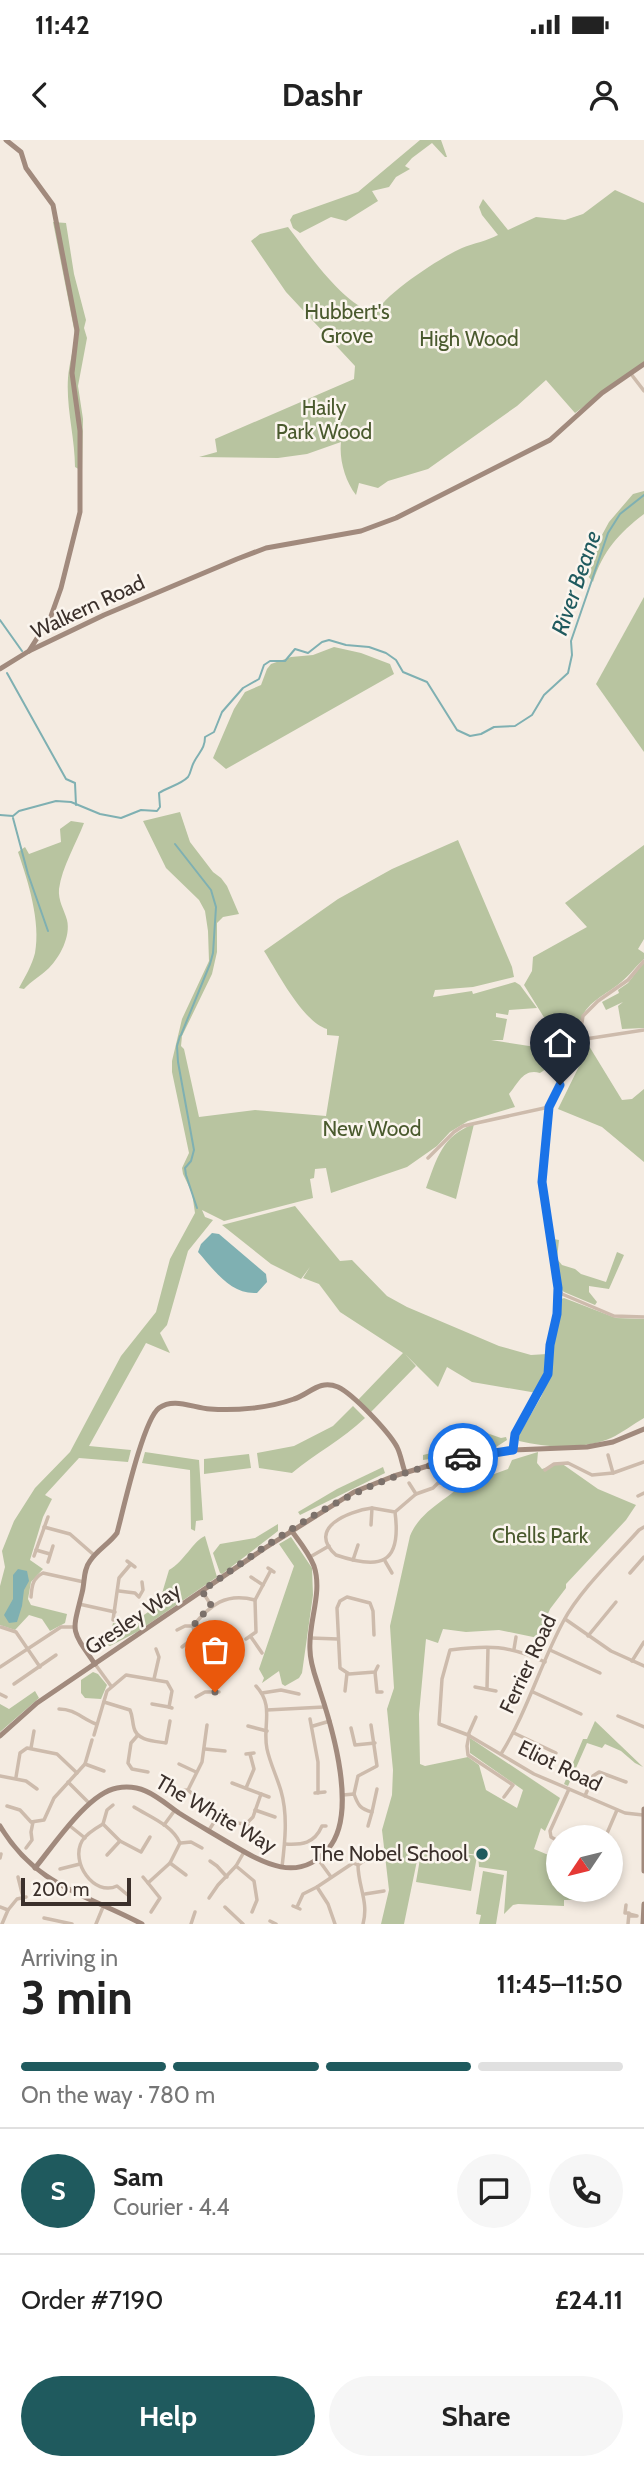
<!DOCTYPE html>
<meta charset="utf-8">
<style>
:root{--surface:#fff;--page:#f6f6f6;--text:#222;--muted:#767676;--line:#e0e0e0;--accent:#1f5a5e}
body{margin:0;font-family:Cabin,sans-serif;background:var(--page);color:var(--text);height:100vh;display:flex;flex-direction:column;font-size:26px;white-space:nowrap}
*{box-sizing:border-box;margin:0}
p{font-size:23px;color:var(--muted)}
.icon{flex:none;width:38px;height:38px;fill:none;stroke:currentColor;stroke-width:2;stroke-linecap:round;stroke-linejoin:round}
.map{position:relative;height:1784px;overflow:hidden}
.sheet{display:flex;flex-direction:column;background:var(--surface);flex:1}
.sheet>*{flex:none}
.needle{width:46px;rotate:235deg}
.controls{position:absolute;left:546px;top:1685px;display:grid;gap:14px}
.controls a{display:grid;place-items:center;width:77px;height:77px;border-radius:50%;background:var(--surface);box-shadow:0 4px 10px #0003;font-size:35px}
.scale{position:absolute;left:21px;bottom:18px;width:110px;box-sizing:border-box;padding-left:7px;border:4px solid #3b302b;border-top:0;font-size:19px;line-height:24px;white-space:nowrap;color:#3b302b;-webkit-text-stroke:5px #fbf5ee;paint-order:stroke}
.pin{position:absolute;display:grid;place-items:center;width:60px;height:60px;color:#fff;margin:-72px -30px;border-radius:50% 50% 50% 0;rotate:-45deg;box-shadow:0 0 7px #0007}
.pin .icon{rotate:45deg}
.courier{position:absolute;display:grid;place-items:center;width:70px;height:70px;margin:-35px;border:5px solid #1a73e8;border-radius:50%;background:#fff;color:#222;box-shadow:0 2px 9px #0007}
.summary em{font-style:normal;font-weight:700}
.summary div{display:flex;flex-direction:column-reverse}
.summary{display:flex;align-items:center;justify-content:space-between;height:119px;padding:0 21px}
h1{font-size:46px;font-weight:700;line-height:52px}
.bar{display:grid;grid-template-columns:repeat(4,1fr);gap:10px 7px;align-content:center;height:84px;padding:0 21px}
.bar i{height:9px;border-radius:5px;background:var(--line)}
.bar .active{background:var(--accent)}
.bar p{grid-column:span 4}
.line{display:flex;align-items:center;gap:18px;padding:0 21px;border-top:2px solid var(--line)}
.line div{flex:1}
.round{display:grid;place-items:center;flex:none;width:74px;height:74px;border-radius:37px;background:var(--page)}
.action{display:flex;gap:14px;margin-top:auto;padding:14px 21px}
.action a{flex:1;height:80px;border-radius:42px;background:var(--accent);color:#fff;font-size:28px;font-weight:700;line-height:80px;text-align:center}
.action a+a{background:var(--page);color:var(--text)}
.status{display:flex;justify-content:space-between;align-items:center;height:49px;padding:0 35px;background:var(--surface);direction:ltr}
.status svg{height:19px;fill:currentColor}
header{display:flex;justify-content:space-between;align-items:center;height:91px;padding:0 21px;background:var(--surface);font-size:32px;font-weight:700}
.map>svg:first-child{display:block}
.green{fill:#b8c4a0}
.water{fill:#7fb0b2}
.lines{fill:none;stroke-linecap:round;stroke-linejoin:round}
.stream{stroke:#7fb0b2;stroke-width:2}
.street{stroke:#cdbbac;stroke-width:3.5}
.secondary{stroke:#a18a7d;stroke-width:5}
.done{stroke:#7c716b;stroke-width:7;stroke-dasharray:0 12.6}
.route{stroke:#1a73e8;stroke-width:9}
.poi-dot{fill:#1f5a5e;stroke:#fbf5ee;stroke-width:2.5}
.labels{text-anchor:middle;stroke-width:5;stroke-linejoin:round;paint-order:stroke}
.park-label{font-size:21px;fill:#4a5a2e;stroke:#fbf5ee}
.street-label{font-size:21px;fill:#3b302b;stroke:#fbf5ee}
.poi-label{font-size:21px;fill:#3b302b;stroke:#fbf5ee;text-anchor:end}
.water-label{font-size:23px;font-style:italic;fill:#1f5a5e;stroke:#fbf5ee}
</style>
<div class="status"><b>11:42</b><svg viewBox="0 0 49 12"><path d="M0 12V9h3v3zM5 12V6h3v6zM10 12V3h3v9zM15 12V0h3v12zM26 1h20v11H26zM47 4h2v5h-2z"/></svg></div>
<header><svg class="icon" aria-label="back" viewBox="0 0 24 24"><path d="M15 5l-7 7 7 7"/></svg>Dashr<svg class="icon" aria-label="person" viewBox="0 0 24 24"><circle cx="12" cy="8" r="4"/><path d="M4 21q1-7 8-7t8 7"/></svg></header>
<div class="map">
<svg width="644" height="1784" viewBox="0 0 644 1784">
<rect width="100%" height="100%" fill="#f4ebe1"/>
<g class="green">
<path d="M420 0H441L447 17H445L432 3 412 18 405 26 410 29 396 37 389 47 372 51 378 61 346 81 331 77 300 93 293 88 290 80 293 75 358 52Z"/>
<path d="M615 50 644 63V222L575 273 546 240 517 266 428 329 388 341 378 348 359 343 356 355C345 341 339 319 341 302L307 314 278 318 199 317 217 312 215 299 354 239 355 226 286 152 251 101 260 94 288 87C309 114 342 164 376 174 382 155 443 116 462 108 474 103 487 101 498 95L482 75 479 67 483 59 508 90 536 77 565 80 583 74Z"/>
<path d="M53 82 66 83 74 134 86 180 84 188 87 198 78 246 83 279 82 331 75 327C75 298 66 268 68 238 69 223 74 209 75 194Z"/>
<path d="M644 351V374C619 393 603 411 593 442L587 435 590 417 609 382 633 354Z"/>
<path d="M644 457V612L596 544Z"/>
<path d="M334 507 361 513 390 524 394 534 226 629 213 618 234 569 245 552 261 545 267 529 271 524 291 517 313 515Z"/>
<path d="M180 672 190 702 213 732 221 738 227 746 239 774 223 777 217 783V812L212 834 182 896 181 906 184 909 199 977 255 970 326 976 339 896 327 895V889C303 882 278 833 264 811L338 759 392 729 458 700 512 827 514 837 473 847 435 850 433 857 472 851 473 854 515 842 520 845 537 868 509 870 508 875 496 873V877L507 879 503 900H491L555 910 561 919 540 933C523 928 518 944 509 954L515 967 468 981 450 992 437 1006 407 1027 331 1053 326 1028 315 1029 314 1038 310 1039 313 1058 224 1081 202 1070 205 1077 213 1080 188 1111 167 1185 160 1193 170 1213 146 1203 89 1306 131 1310 128 1322 79 1318 45 1355 52 1359 43 1377 30 1420 43 1429 31 1442 28 1459 31 1465 67 1474 65 1483 50 1491 42 1479 29 1475 15 1490 0 1485V1446L5 1427 2 1411 14 1381 35 1348 70 1312 121 1216 156 1172 170 1119 195 1073 192 1053 183 1034 182 1028 189 1013 172 932V921L182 879 209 821 208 791 205 771 199 760 166 728 143 681Z"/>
<path d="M71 681 84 683C76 704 62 727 59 749 58 761 64 769 67 780 71 796 60 817 49 828 41 836 31 841 24 849L19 848C25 837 32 825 35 813 41 782 28 741 18 712L25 707 29 714 61 702 60 689Z"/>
<path d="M644 705V799L638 809 644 813V819C636 826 629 836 620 843 603 857 583 863 579 887L554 884 551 878 545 879 524 845 532 831 533 817 587 787 565 763Z"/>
<path d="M644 822V888L622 889 618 866 623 862 606 870 602 862 619 853 618 850 628 843Z"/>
<path d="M589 906 622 960 632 959 644 949V1022L602 987 558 969Z"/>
<path d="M474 984 456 1059 426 1048C437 1018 442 996 474 984Z"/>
<path d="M295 1066 340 1121 352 1120 387 1156 407 1167 499 1206 531 1215 547 1214 545 1234 537 1253 472 1242 447 1227 438 1247 405 1214 416 1226 371 1272 358 1260 403 1213 340 1172 319 1144 303 1138 310 1127 301 1139 271 1124 222 1085Z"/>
<path d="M553 1099 559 1100 557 1119 562 1125 575 1129 581 1134 606 1142 617 1112 624 1115 609 1149 589 1146V1152L597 1162 595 1165 564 1152 558 1147Z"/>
<path d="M564 1158 616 1178 644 1179V1278C633 1284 622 1293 611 1298 582 1310 548 1308 519 1301V1295L541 1257 551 1233 559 1160Z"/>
<path d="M353 1266 365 1278C342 1300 316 1313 292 1333L259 1328 257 1313 294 1306 333 1286Z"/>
<path d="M481 1291 501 1298 506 1297 507 1300 493 1309 423 1320V1315L481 1301Z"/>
<path d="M145 1312 199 1320 203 1380 196 1381 195 1391 191 1389 190 1330 142 1323Z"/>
<path d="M538 1312 537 1323 542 1329 561 1323 598 1349 636 1365 626 1380 566 1444V1448L550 1469 538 1498 499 1490 466 1492 443 1489 438 1503 426 1499 419 1574 420 1624 425 1626 468 1617 479 1625 486 1650 517 1668 523 1650 470 1613V1598L560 1658 545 1691 541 1688 534 1709 558 1719V1750H582L581 1760H564V1766L518 1764 513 1765 504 1774 507 1731 479 1727 478 1715 428 1708 477 1716 471 1751 416 1742 422 1707 420 1706 404 1784H381L389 1750 382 1690 392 1655 393 1630 387 1569 394 1548 390 1486 410 1396C421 1368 454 1357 472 1335L486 1337 508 1329 512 1320Z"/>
<path d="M249 1314 251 1328 204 1334V1319Z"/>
<path d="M383 1327 385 1333 379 1336 300 1375 298 1372 337 1349Z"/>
<path d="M278 1384V1391L222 1434 220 1433 213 1413 220 1404 255 1398Z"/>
<path d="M205 1396 217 1437 137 1492 110 1506 102 1503 111 1492 113 1483 128 1486 154 1468 160 1460 169 1430C185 1421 192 1402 205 1396Z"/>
<path d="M291 1397 312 1428 313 1455 302 1533 299 1538 285 1546 282 1544 279 1531 262 1543 264 1538 259 1529 294 1426 279 1404Z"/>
<path d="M93 1532 98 1534 107 1545 101 1559 85 1558 81 1553V1540Z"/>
<path d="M35 1551 39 1558 0 1592V1564L9 1569Z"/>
<path d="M595 1581 643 1627 635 1623 621 1611 605 1604 602 1608 587 1603 568 1646 564 1644 583 1599H587Z"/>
<path d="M483 1731 504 1735 496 1784H479L481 1775 476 1774Z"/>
</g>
<g class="water">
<path d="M212 1093 219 1094 266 1134 267 1142 257 1153C231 1155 214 1130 198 1112L201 1104Z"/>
<path d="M18 1429 27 1431 29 1441 24 1450 22 1466 17 1482 9 1483 4 1475 13 1459V1435Z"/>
</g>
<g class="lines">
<g class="stream">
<path d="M0 480 22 511"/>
<path d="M7 533 66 639 75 643 76 665"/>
<path d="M0 675 13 676 19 671 56 661 71 662 100 674 121 678 141 670 157 671 160 667 159 653C168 647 180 645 188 637 191 633 191 627 194 622 199 612 205 609 205 597L214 592 222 572 243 548 259 539 264 525 270 521H285L295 509 308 513 322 502 329 500 346 505 369 507 386 513 396 520 403 532 427 542 457 590 470 596 481 594 494 587 515 586 532 575 544 555 568 533 572 515 571 501 608 393 620 374 644 355"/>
<path d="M13 678 28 734 48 791"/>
<path d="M175 704 211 750 216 767 213 813 210 824 181 895"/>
<path d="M180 896 177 906 178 922 194 1010 191 1021 185 1028 186 1035 197 1068"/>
</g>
<g class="street">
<path d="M631 234 644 251"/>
<path d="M644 821 628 840 598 861 583 876 579 900 549 967 542 1042 558 1148 562 1154 614 1176 644 1177"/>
<path d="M579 900 644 890"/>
<path d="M428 1018 454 992 463 986 549 967"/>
<path d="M513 1310 515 1294 548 1234 550 1205 557 1174V1150"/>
<path d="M608 1315 613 1333"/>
<path d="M545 1330 554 1324 568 1323 592 1335 613 1333 644 1322"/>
<path d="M409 1343 416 1354"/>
<path d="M638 1356 644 1353"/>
<path d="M372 1368 395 1372C402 1425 380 1430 336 1415 306 1388 349 1371 372 1368Z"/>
<path d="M395 1372 416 1354 433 1348 438 1343H447L463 1332"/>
<path d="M371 1385 372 1368"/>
<path d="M44 1387 70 1394 94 1415"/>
<path d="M36 1410 50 1414"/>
<path d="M34 1416 48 1377"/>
<path d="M310 1417 329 1406"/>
<path d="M353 1420 358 1405"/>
<path d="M127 1421 135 1427"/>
<path d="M385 1421 392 1433"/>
<path d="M48 1422 53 1406"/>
<path d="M268 1428 274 1432"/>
<path d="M630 1433 644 1417"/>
<path d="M251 1437 263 1445"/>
<path d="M119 1451 135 1453 139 1457 143 1450 142 1442"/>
<path d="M202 1451 211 1465"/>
<path d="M31 1457C32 1446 32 1439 43 1433L84 1442"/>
<path d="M79 1464 115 1472"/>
<path d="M565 1479 611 1511 644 1526"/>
<path d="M113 1480 119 1438 130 1425"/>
<path d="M1 1487 16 1492 40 1527"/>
<path d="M177 1490 185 1486H193"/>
<path d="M374 1495 373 1471 370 1463 347 1457 340 1461 337 1468 340 1528 349 1534 375 1532 378 1526"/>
<path d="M588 1496 616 1462"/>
<path d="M251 1497 262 1513"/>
<path d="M310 1498 338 1499"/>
<path d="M246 1499 256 1492 255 1460 271 1430"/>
<path d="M182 1507 195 1497"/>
<path d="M205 1509 214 1502 230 1500"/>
<path d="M514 1509 516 1497"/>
<path d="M550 1510 600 1533"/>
<path d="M632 1521 644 1502"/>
<path d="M545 1522C508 1505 489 1505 450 1510L442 1539 439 1584 468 1595 534 1634 625 1673 643 1675"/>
<path d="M95 1524 111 1546"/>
<path d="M194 1524 208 1514"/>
<path d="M0 1527 61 1487H73"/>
<path d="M216 1531H232"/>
<path d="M375 1532 377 1552H382"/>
<path d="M154 1539 159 1517 156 1509"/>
<path d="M14 1544 56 1515"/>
<path d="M256 1546C275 1566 262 1586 267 1609 270 1623 277 1637 281 1651 288 1675 285 1702 282 1727"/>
<path d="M475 1547 496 1551"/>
<path d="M487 1548 488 1508"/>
<path d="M345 1551 347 1533"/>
<path d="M215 1552V1526L195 1497 193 1486C210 1465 226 1452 255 1460"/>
<path d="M533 1552 581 1574"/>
<path d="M262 1553 281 1550 299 1554"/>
<path d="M0 1554 6 1557"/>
<path d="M196 1557 205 1552H219"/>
<path d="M104 1562 130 1570C133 1577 132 1581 134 1588 137 1601 155 1601 166 1603L170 1581"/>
<path d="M152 1564 169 1567"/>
<path d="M59 1569C75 1569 82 1579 96 1584"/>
<path d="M267 1570 324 1567"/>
<path d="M618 1576 644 1587"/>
<path d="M310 1579 318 1622V1653"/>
<path d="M248 1586 267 1591"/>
<path d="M313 1586 330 1581"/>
<path d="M351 1588 355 1605 375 1603"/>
<path d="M514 1593 556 1613"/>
<path d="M94 1595 107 1551 126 1535 167 1542 172 1551 169 1567 172 1568"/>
<path d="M138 1595 131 1603 128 1623 132 1629 148 1632"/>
<path d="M468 1595 476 1577"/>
<path d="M469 1595 467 1606 468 1615 513 1645 504 1657"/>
<path d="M31 1608 34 1591"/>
<path d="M205 1609 225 1611"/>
<path d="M246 1614 254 1613"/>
<path d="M501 1614C527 1572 540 1525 563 1482 580 1450 615 1417 639 1390L644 1387"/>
<path d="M85 1624 104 1631"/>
<path d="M179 1624 196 1632"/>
<path d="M0 1636 26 1641 37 1649"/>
<path d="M16 1637 20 1613 27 1608 57 1614 77 1633"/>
<path d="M68 1642 89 1663"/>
<path d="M232 1643 269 1657"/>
<path d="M246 1648 254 1629 250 1614"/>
<path d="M188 1650 202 1622 207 1585"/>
<path d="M174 1651 188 1650C204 1664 223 1687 247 1683"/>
<path d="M315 1653 325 1652"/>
<path d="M354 1654 358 1636 377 1626 371 1585"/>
<path d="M343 1655 354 1654C358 1665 360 1669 372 1672L368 1686"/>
<path d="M585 1656 593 1636 599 1632 626 1642"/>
<path d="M7 1666 20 1670 31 1682 44 1680 54 1658 85 1624 92 1600"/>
<path d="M134 1667C150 1677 172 1685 180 1703L170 1723 148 1743 160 1758 151 1772"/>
<path d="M255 1670 275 1677"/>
<path d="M372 1672 377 1649"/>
<path d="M247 1683 253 1677 261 1654"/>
<path d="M247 1683 254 1696 266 1704"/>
<path d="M103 1684 107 1670 113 1665"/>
<path d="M164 1685 175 1670"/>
<path d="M70 1686 85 1698"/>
<path d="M209 1690 218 1676"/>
<path d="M605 1698 617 1670"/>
<path d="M558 1701 551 1697 550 1691 569 1649"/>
<path d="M181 1703 191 1702 202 1708"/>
<path d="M285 1704C302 1705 314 1704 322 1686H326"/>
<path d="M26 1708 32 1700 31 1692 33 1682"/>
<path d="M244 1712 236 1726 254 1741 257 1760 252 1772"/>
<path d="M107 1715 120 1701"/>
<path d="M0 1718 1 1714"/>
<path d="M318 1719 331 1737"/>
<path d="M210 1721 217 1726 227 1737"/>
<path d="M170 1723 186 1735"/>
<path d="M358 1725C358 1746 369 1762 363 1784"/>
<path d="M60 1729 80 1724"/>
<path d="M18 1737 23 1757"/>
<path d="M143 1737 148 1743"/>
<path d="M317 1747 353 1723 358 1725 372 1715"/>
<path d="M365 1754 384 1751"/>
<path d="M129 1756 117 1746C94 1757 70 1722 82 1701 86 1694 96 1688 103 1684L120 1701 141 1712 150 1697"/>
<path d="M209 1758 218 1745 236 1726"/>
<path d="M626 1765 625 1773H629L628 1784"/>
<path d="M293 1766 300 1769"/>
<path d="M0 1767 8 1770 2 1784"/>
<path d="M225 1767 243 1784"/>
<path d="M297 1767 303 1754 317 1747 328 1764 335 1784"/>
<path d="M8 1770 17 1759 26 1757"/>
<path d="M629 1776H637L629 1774"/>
<path d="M44 1778 72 1784"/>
<path d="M270 1781 276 1784"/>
<path d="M96 1784 103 1767"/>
<path d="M191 1784 195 1772"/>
</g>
<g class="secondary">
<path d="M6 0 21 12 26 28 53 65 77 190 72 233 80 291V372L61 448 51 476 29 511"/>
<path d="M0 529 29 511 104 475 237 419 266 408 361 391 396 378 550 300 602 253 644 224"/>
<path d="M95 1524C70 1488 72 1494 82 1453 85 1442 83 1430 90 1421 97 1410 109 1404 117 1393 123 1371 143 1280 159 1268 174 1257 193 1268 210 1269 236 1271 269 1268 294 1259 310 1254 319 1239 338 1247 353 1254 389 1292 397 1307 401 1315 402 1324 405 1332"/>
<path d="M0 1596 37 1563 265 1408 354 1352 394 1336 441 1322 513 1310 587 1307 613 1302 644 1289"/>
<path d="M644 1669V1731"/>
<path d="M0 1686C36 1746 85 1754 142 1784"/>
<path d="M35 1728C54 1705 88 1653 117 1648 144 1643 159 1659 179 1673 193 1682 209 1691 224 1700 257 1719 296 1747 328 1709 358 1675 333 1590 320 1551 316 1538 310 1524 310 1510 308 1482 323 1453 314 1426 309 1413 299 1401 291 1390"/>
<path d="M643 1784 644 1764"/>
</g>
</g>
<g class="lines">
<path class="done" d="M215 1552V1526L195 1497 193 1486 211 1465 202 1451C288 1390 357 1338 463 1318"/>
<path class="route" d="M463 1318 513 1310 515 1294 548 1234 550 1205 557 1174 558 1148 542 1042 549 967 560 945"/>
</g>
<circle class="poi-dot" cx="482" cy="1714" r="7"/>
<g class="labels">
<g class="park-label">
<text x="347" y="179">Hubbert's<tspan x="347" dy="24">Grove</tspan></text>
<text x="469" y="206">High Wood</text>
<text x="324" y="275">Haily<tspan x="324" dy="24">Park Wood</tspan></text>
<text x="372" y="996">New Wood</text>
<text x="540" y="1403">Chells Park</text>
</g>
<g class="street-label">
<text transform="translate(88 467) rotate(-25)" y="7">Walkern Road</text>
<text transform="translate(133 1479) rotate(-34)" y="7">Gresley Way</text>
<text transform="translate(528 1524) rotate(-65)" y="7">Ferrier Road</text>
<text transform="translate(560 1626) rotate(26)" y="7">Eliot Road</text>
<text transform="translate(216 1674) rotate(30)" y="7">The White Way</text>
</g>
<g class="poi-label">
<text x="468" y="1721">The Nobel School</text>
</g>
<g class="water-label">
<text transform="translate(576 443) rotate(-71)" y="8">River Beane</text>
</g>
</g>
</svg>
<div class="controls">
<a><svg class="needle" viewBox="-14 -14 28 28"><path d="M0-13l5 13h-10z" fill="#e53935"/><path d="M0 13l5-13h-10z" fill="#767676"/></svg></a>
</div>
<div class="scale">200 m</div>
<div class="pin" style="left:215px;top:1552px;background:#ea580c"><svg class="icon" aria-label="bag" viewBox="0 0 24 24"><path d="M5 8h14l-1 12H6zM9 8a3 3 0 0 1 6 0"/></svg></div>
<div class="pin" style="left:560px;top:945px;background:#1f2937"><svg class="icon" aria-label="home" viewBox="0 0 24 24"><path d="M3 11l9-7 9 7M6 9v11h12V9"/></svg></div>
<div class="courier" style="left:463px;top:1318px"><svg class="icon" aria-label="car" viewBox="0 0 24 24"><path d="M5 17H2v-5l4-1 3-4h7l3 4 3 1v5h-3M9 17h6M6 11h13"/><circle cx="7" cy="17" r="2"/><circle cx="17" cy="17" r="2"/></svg></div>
</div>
<section class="sheet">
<div class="summary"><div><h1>3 min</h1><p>Arriving in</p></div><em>11:45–11:50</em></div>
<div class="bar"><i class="active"></i><i class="active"></i><i class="active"></i><i></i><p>On the way · 780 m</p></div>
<div class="line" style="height:126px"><b class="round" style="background:var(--accent);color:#fff">S</b><div><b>Sam</b><p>Courier · 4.4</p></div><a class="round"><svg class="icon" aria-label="chat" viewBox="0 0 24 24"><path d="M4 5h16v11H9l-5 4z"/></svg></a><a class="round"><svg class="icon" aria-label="phone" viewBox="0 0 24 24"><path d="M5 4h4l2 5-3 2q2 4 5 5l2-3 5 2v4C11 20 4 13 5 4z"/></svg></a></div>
<div class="line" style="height:91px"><div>Order #7190</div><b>£24.11</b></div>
<div class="action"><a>Help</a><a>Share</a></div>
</section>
